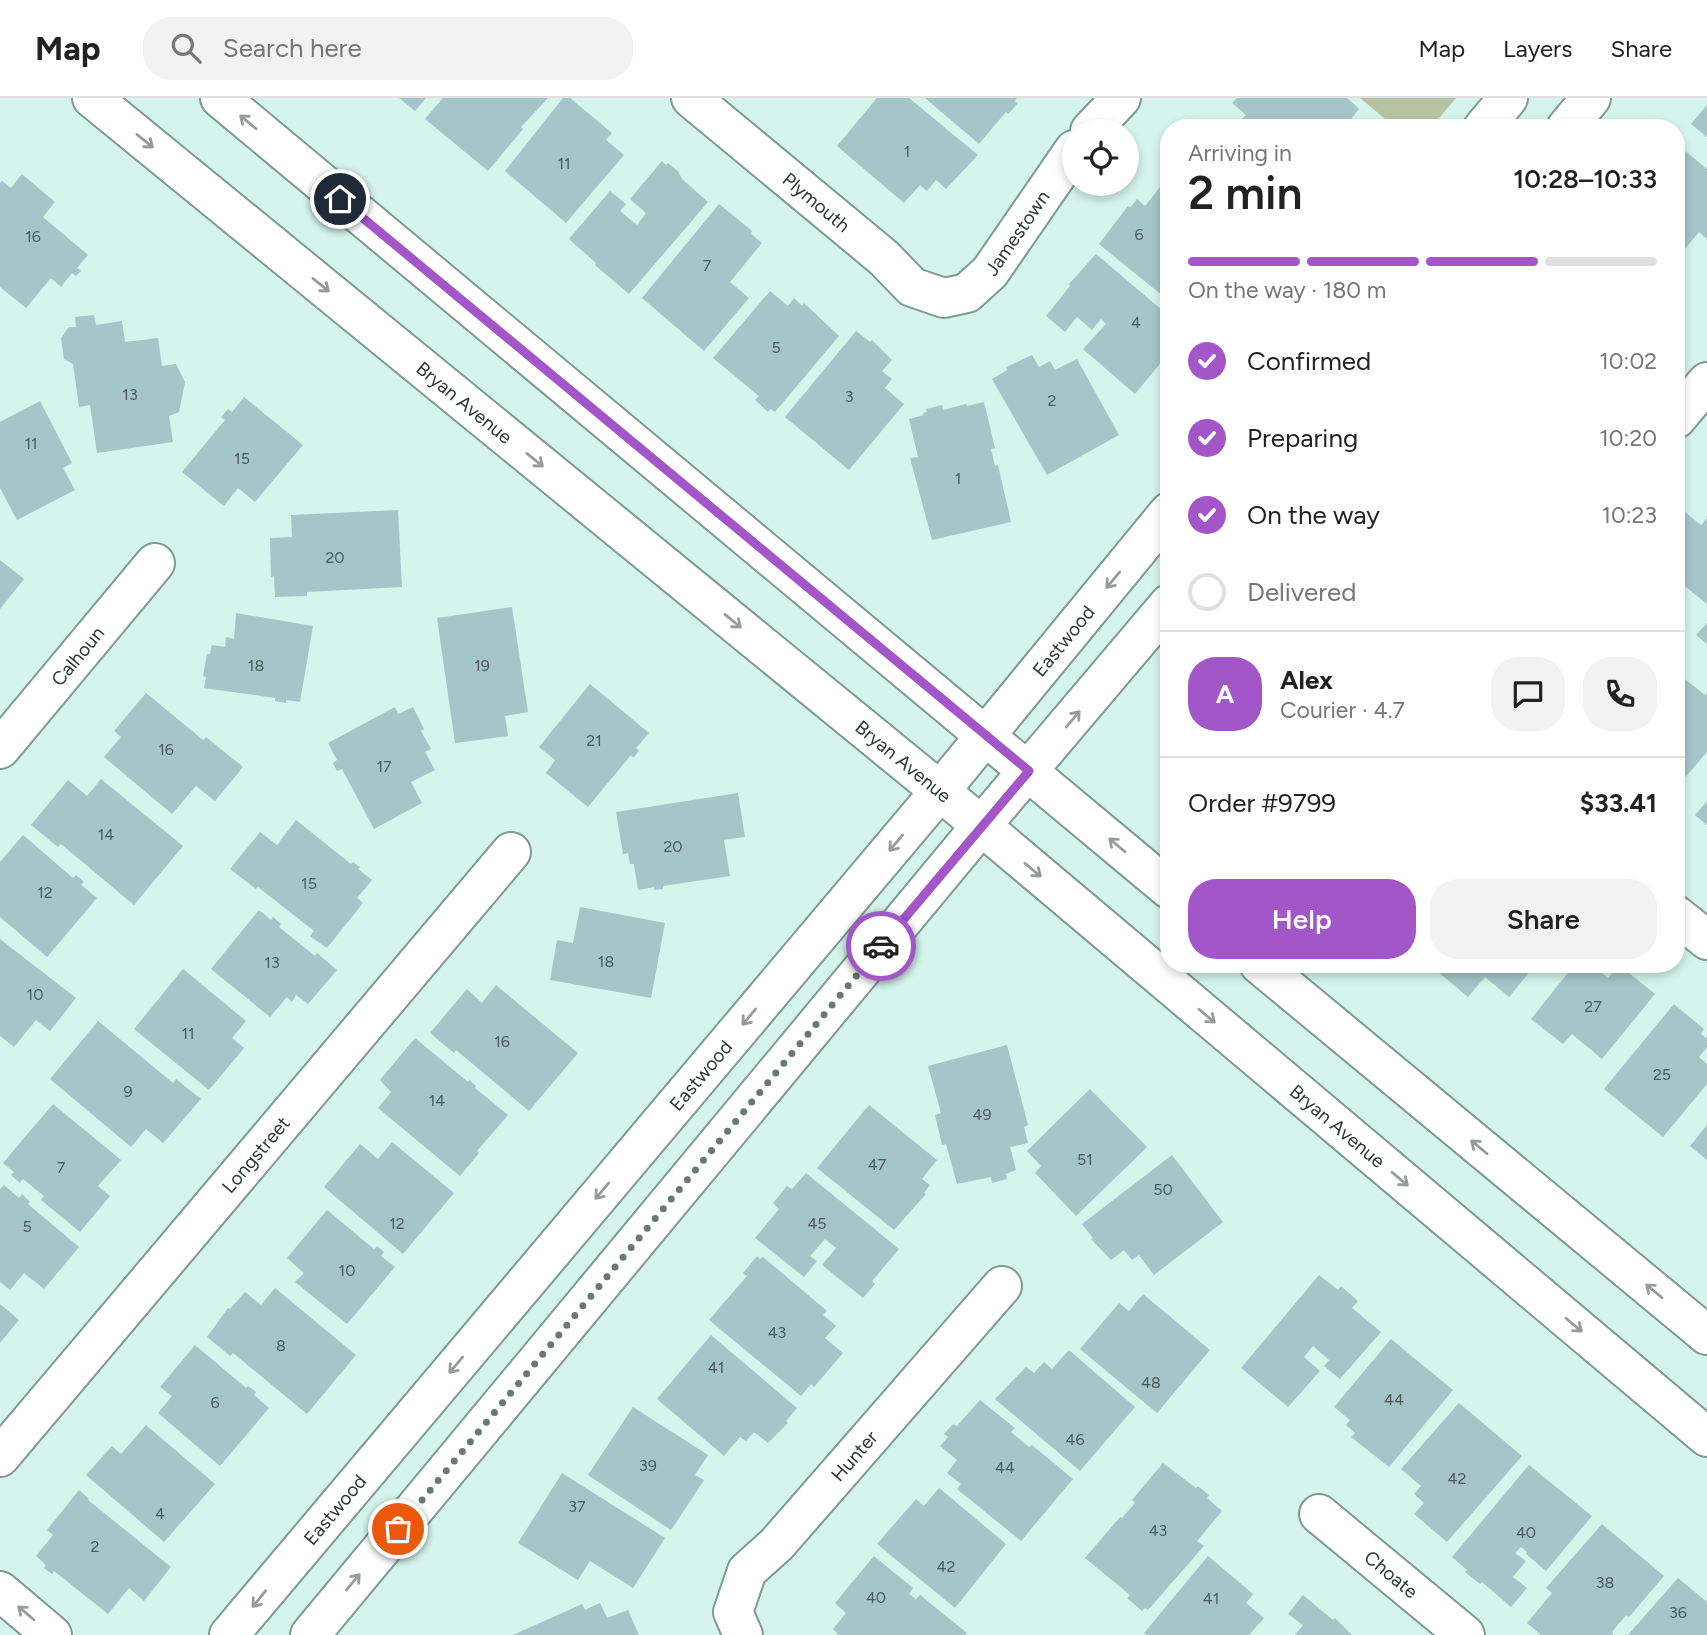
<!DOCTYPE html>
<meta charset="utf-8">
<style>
:root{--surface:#fff;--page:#f2f2f2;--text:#222;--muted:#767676;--line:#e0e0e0;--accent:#a356c7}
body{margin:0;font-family:Figtree,sans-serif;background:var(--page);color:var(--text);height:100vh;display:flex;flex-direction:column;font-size:26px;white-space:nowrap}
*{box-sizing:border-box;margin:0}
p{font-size:23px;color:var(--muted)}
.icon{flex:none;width:38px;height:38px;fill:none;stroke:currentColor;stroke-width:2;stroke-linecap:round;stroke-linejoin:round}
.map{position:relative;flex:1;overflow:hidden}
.drawer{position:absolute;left:1160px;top:21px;width:525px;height:854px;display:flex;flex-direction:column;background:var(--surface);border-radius:28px;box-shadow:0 4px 10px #0003}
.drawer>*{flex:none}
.tools{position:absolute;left:1062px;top:21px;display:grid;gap:14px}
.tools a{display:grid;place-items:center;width:77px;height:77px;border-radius:50%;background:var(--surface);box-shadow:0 4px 10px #0003;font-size:35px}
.pin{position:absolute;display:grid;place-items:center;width:60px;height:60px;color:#fff;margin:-30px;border:4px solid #fff;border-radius:50%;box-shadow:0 2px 7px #0007}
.courier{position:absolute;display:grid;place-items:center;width:70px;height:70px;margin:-35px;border:5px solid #a356c7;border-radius:50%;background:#fff;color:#222;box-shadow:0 2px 9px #0007}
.overview em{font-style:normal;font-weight:600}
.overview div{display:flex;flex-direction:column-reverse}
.overview{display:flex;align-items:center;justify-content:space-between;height:119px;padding:0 28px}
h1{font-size:46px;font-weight:600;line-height:52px}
.bar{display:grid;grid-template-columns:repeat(4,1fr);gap:10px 7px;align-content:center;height:84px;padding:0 28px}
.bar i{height:9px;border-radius:5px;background:var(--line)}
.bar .active{background:var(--accent)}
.bar p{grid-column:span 4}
.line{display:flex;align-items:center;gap:18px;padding:0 28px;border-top:2px solid var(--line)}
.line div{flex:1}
.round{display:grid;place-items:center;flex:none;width:74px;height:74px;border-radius:28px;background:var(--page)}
ol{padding:0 28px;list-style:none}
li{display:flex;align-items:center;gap:21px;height:77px}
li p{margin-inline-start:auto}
li .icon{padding:7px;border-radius:50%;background:var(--accent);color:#fff;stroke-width:4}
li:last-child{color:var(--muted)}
li i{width:38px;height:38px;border:4px solid var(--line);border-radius:50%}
.primary-button{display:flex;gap:14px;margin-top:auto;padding:14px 28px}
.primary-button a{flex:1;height:80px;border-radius:28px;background:var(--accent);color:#fff;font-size:28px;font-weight:600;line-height:80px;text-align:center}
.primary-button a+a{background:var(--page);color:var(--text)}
header{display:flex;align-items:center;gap:42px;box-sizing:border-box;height:98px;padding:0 35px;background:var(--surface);border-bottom:2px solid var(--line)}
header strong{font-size:33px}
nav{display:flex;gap:38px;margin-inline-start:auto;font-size:24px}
.search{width:490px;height:63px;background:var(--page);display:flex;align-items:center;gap:18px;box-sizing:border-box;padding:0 24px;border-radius:28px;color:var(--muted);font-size:26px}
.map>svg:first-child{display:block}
.green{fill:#b7c4a1}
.building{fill:#a5c5c8}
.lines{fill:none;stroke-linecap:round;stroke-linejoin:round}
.minor-casing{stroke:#7d9a93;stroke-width:42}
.tertiary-casing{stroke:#7d9a93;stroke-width:42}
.secondary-casing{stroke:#7d9a93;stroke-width:42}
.minor{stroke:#fff;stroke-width:38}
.tertiary{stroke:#fff;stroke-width:38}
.secondary{stroke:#fff;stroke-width:38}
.oneway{stroke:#959c9a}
.done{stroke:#667a75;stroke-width:7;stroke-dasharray:0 12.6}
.route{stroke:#a356c7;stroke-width:9}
.labels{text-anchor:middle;stroke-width:6;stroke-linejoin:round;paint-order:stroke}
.number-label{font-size:16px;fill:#4a5b5a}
.street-label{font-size:19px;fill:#2b3835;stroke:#ebfef9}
</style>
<header>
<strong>Map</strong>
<div class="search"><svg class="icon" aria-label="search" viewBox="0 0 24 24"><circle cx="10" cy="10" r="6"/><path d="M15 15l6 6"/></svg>Search here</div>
<nav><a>Map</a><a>Layers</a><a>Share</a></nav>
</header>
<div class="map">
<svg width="1707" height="1537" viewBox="0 0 1707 1537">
<rect width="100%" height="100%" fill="#d4f4ec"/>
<path class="green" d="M1360 0H1456L1431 30H1396Z"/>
<g class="building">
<path d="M399 0H426L415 13Z"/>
<path d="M443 0H548L521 29 523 31 488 73 425 21Z"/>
<path d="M563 0H570L612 35 606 42 624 57 566 125 505 73Z"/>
<path d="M877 0H909L978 57 946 91 936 82 927 93 920 87 904 105 837 48Z"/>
<path d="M925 0H1017L1015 3 1018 5 1008 16 1006 14 979 46Z"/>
<path d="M1237 0H1347L1359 11 1344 30H1252L1242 21 1246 17 1232 5Z"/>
<path d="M1707 7V39L1691 26Z"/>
<path d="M1676 45 1707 71V141L1699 134 1684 152 1676 146Z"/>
<path d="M662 63 666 67 668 65 678 73 682 81 708 104 629 196 595 167 596 165 569 141 610 93 626 106 620 113 637 127 646 115 630 101Z"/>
<path d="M22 76 55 104 43 119 88 157 77 170 81 173 76 178 72 175 61 189 51 180 26 210 0 189V85L2 83 11 90Z"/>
<path d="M1160 89 1169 96V203L1099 146 1128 108 1131 109 1137 101 1145 108Z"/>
<path d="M719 106 752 133 751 136 762 145 730 184 749 200 704 253 642 200Z"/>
<path d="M1096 156 1169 218V255L1135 296 1083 251 1106 226 1101 221 1092 232 1077 219 1065 234 1046 218 1070 188 1069 186Z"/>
<path d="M770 193 788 208 794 200 802 208 804 205 839 238 775 314 771 311 768 314 755 302 759 298 713 260Z"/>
<path d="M94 217 96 227 122 223 125 244 158 240 162 268 176 266 185 284 179 314 169 318 173 344 97 355 90 307 79 309 73 266 64 261 61 240 69 229H76L75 219Z"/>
<path d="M856 233 870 244 872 242 892 262 882 273 892 281 885 290 904 306 849 372 785 319Z"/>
<path d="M1032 257 1039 269 1050 263 1055 272 1077 261 1119 337 1047 377 992 281 1007 272 1006 269Z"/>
<path d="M244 299 303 347 255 404 238 390 224 408 182 374 225 322 221 319 228 311 232 314Z"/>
<path d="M40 303 72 365 63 370 75 392 17 422 0 390V324Z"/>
<path d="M984 304 995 350 991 351 995 368 998 367 1011 424 932 442 910 360 918 359 909 321 924 317 923 315 927 314 926 311 942 307 943 312 966 306 967 308Z"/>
<path d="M1680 410 1701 427 1707 420V506L1676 481V414Z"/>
<path d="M398 412 402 489 307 494V498L275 499 274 478 271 479 270 440 292 439 291 417Z"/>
<path d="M0 462 24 481 0 511Z"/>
<path d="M512 509 528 614 505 618 508 638 455 645 437 520Z"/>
<path d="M236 515 313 528 300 604 286 602V605L275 603V600L204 590 206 579 203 578 207 556H210L212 547 225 549 226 539 234 541Z"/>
<path d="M1707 525V546L1696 537Z"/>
<path d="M1676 574 1705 597 1707 595V654L1676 690Z"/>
<path d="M590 586 649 635 636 650 639 653 633 660 631 657 588 709 546 675 555 662 539 649Z"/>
<path d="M146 595 203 642 206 639 243 669 215 703 196 688 172 716 104 659 121 639 114 633Z"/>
<path d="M395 609 398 616 413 609 424 631 421 633 431 651 425 654 435 672 411 684 422 705 374 731 342 671 337 673 333 665 337 662 328 645Z"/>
<path d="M101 681 183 748 134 807 61 746 58 749 31 727 68 682 87 698Z"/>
<path d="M738 695 745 739 724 742 730 778 663 788V791L654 792V789L638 792 634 766H630L628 755 623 756 616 714Z"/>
<path d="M1707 703V727L1695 717Z"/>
<path d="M296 722 351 766 353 764 360 769 358 771 372 782 357 800 363 805 327 850 310 838 314 833 258 789 256 791 230 771 260 734 277 747Z"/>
<path d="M23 737 73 780 76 777 84 784 81 787 97 800 47 859 0 819V764Z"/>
<path d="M580 809 665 825 651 900 550 882 557 842 573 845Z"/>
<path d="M259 812 271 822 273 819 281 826 279 829 315 858 317 855 337 872 308 906 296 897 292 904 287 899 270 919 211 871Z"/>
<path d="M0 841 76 900 50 933 36 922 14 949 0 938Z"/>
<path d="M1445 866H1536L1509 899 1485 879 1468 899 1438 874Z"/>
<path d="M1575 866H1591L1608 880 1619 867 1655 896 1602 961 1572 936 1563 946 1531 921Z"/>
<path d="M183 871 246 923 232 940 244 950 209 992 134 931Z"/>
<path d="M496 887 578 955 529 1013 456 952 454 955 430 935 467 891 482 905Z"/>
<path d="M1674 906 1704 931 1701 936 1707 941V949L1699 959 1707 966V986L1663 1039 1604 991Z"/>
<path d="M98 923 173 985 176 981 201 1001 163 1045 146 1031 131 1049 50 981Z"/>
<path d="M415 940 468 984 469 982 476 988 475 990 508 1017 477 1053 479 1055 460 1078 378 1010 391 994 380 982Z"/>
<path d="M1007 947 1028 1027 1024 1029 1028 1045 1010 1049 1016 1072 1006 1076 1007 1081 992 1085 991 1079 957 1086 946 1046 942 1047 935 1017 941 1015 928 968Z"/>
<path d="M1090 991 1147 1049 1076 1118 1035 1075 1041 1068 1027 1053Z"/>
<path d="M53 1006 121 1062 98 1088 110 1098 80 1134 41 1102 44 1098 23 1081 20 1085 11 1077 14 1074 3 1065Z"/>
<path d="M869 1007 937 1062 922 1081 930 1087 924 1095 926 1096 894 1132 817 1070Z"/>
<path d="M1707 1027V1062L1690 1048Z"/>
<path d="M392 1044 454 1095 403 1156 324 1089 360 1046 378 1061Z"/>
<path d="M1172 1057 1223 1124 1154 1177 1139 1157 1132 1162 1124 1152 1111 1162 1091 1141 1093 1140 1082 1126Z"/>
<path d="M806 1075 899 1151 872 1183 875 1186 863 1200 822 1167 836 1150 825 1141 810 1158 817 1163 804 1179 755 1140 779 1111 773 1105 787 1088 792 1091Z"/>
<path d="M4 1087 19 1100 22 1096 30 1104 28 1106 79 1149 44 1191 24 1175 10 1192 0 1184V1091Z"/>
<path d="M327 1112 374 1151 377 1148 384 1154 381 1158 395 1169 347 1226 295 1184 304 1175 287 1160Z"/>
<path d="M757 1158 760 1161 763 1159 827 1213 823 1217 836 1228 825 1240 843 1255 814 1289 811 1286 801 1298 709 1222 747 1178 743 1175Z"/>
<path d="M1319 1177 1338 1192 1341 1188 1358 1203 1352 1210 1381 1234 1340 1281 1324 1268 1329 1262 1313 1248 1304 1259 1320 1273 1288 1309 1241 1270Z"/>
<path d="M275 1190 356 1257 307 1316 233 1255 230 1258 207 1239 228 1210 230 1211 245 1194 261 1207Z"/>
<path d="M1143 1196 1210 1252 1157 1315 1080 1251 1119 1205 1129 1213Z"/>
<path d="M0 1206 19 1222 0 1245Z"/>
<path d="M711 1237 797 1310 786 1323 788 1325 768 1345 754 1334 746 1343 740 1339 724 1358 657 1301Z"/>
<path d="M1391 1241 1453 1292 1389 1369 1351 1339 1355 1335 1346 1327 1350 1322 1334 1309Z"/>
<path d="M195 1247 246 1290 248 1288 256 1294 254 1297 269 1310 220 1368 158 1315 172 1298 160 1289Z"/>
<path d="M1069 1252 1135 1309 1080 1373 995 1301 1026 1269 1034 1275 1044 1264 1052 1271Z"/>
<path d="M980 1302 1015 1330 1011 1334 1029 1349 1032 1347 1073 1381 1021 1443 957 1391 961 1386 947 1375 957 1362 940 1348 948 1339 944 1336 953 1326 957 1328Z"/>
<path d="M1459 1305 1522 1358 1447 1444 1414 1416 1424 1405 1414 1396 1421 1388 1401 1371Z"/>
<path d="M633 1309 708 1357 695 1377 704 1382 671 1432 588 1377Z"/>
<path d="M146 1327 215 1386 164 1444 86 1377 112 1348 121 1356Z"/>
<path d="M1163 1365 1196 1390 1198 1388 1209 1397 1207 1400 1222 1413 1197 1443 1204 1448 1148 1512 1145 1510 1142 1513 1127 1500 1130 1497 1085 1460 1120 1419 1122 1420 1135 1405 1132 1402Z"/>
<path d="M1529 1367 1592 1418 1546 1473 1526 1456 1527 1454 1521 1449 1515 1455 1526 1463 1513 1479 1527 1490 1511 1509 1482 1484 1480 1486 1465 1474 1467 1472 1452 1459Z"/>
<path d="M562 1375 665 1440 633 1490 590 1463 578 1482 518 1445Z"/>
<path d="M939 1390 1006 1446 955 1510 877 1446 916 1401 924 1408Z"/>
<path d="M79 1392 89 1401 88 1402 171 1469 144 1503 129 1490 108 1516 54 1473 52 1476 44 1470 46 1467 36 1458 53 1437 47 1432Z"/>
<path d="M1602 1426 1664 1478 1629 1519 1626 1517 1612 1534 1613 1537H1541L1527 1525 1552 1495 1546 1490Z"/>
<path d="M874 1458 913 1490 909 1496 916 1501 920 1497 967 1535 965 1537H839L833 1531 846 1515 835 1505Z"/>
<path d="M1208 1458 1253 1496 1246 1505 1264 1520 1249 1537H1147L1144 1535Z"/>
<path d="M1678 1480 1707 1504V1537H1628Z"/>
<path d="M1303 1497 1333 1522 1335 1520 1352 1537H1295L1303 1527 1288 1516Z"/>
<path d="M600 1505 607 1520 628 1512 639 1537H513L582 1506 585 1512Z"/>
</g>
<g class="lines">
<g class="minor-casing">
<g id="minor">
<path id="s1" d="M691 0 884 160 912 189 944 200 967 195 990 174 1074 52"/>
<path d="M1090 33 1121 0"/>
<path d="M1676 321 1707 284"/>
<path id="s2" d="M0 651 155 465"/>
<path d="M1676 817 1707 842"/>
<path id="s3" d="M0 1359 511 754"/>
<path id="s4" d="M1319 1416 1465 1537"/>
<path id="s5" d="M743 1537 733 1514 747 1473 777 1446 1002 1188"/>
</g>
</g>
<g class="tertiary-casing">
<g id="tertiary">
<path d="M1483 30 1508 0"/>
<path d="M1566 30 1591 0"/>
<path d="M0 1493 52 1537"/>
<path id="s6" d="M229 1537 940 693 1169 414"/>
<path d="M310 1537 981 728 1169 506"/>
</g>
</g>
<g class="secondary-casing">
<g id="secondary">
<path id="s7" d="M92 0 940 693 1707 1339"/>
<path d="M220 0 1169 791"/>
<path d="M1259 866 1707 1237"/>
</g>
</g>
<use href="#minor" class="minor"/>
<use href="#tertiary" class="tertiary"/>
<use href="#secondary" class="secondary"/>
</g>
<defs><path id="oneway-shaft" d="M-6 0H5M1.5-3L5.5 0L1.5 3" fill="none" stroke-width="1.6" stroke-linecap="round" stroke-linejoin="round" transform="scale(1.75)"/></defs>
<g class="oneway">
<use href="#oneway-shaft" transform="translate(248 24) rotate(-140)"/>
<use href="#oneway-shaft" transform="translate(145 43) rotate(39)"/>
<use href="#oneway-shaft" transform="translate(321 187) rotate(39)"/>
<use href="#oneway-shaft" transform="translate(535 362) rotate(39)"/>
<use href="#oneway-shaft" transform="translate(1113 482) rotate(130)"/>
<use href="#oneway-shaft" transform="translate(733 523) rotate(39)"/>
<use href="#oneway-shaft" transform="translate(1073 621) rotate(-50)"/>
<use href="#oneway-shaft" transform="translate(896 745) rotate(130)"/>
<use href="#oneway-shaft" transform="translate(1117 747) rotate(-140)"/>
<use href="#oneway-shaft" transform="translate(1033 772) rotate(40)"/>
<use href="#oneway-shaft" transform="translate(1207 918) rotate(40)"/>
<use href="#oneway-shaft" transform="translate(749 919) rotate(130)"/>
<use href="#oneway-shaft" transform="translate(1479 1049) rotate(-140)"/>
<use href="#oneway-shaft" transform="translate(1400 1081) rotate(40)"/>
<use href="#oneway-shaft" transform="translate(602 1093) rotate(130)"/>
<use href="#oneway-shaft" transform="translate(1654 1193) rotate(-140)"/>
<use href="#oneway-shaft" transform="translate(1574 1227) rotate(40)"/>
<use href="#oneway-shaft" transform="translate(456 1267) rotate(130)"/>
<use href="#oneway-shaft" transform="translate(353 1484) rotate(-50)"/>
<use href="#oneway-shaft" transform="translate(259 1501) rotate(129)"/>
<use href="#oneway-shaft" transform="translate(26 1515) rotate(-140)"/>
</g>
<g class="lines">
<path class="done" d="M398 1431 881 848"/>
<path class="route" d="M340 101 1029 673 881 848"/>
</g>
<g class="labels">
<g class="number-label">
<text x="907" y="59">1</text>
<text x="564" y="71">11</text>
<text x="1139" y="142">6</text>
<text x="33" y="144">16</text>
<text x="707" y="173">7</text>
<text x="1136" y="230">4</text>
<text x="776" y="255">5</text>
<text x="130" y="302">13</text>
<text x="849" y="304">3</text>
<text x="1052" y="308">2</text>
<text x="31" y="351">11</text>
<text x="242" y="366">15</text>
<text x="958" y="386">1</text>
<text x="335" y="465">20</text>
<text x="256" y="573">18</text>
<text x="482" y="573">19</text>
<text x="594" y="648">21</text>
<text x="166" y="657">16</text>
<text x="384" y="674">17</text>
<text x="106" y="742">14</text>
<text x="673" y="754">20</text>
<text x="309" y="791">15</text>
<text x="45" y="800">12</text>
<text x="606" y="869">18</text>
<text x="272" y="870">13</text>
<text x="35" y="902">10</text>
<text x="1593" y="914">27</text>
<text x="188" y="941">11</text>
<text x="502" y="949">16</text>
<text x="1662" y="982">25</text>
<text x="128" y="999">9</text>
<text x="437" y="1008">14</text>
<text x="982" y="1022">49</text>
<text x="1085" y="1067">51</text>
<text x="877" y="1072">47</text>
<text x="61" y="1075">7</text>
<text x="1163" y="1097">50</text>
<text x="397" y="1131">12</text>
<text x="817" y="1131">45</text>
<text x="27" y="1134">5</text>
<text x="347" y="1178">10</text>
<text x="777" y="1240">43</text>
<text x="281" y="1253">8</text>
<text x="716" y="1275">41</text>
<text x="1151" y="1290">48</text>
<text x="1394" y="1307">44</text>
<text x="215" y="1310">6</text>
<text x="1075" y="1347">46</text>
<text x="648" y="1373">39</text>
<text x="1005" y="1375">44</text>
<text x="1457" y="1386">42</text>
<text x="577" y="1414">37</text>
<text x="160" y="1421">4</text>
<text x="1158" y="1438">43</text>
<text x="1526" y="1440">40</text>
<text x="95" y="1454">2</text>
<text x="946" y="1474">42</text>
<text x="1605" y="1490">38</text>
<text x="876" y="1505">40</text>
<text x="1211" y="1506">41</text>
<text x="1678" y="1520">36</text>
</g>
<g class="street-label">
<text dy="7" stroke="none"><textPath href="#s1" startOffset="163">Plymouth</textPath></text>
<text dy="7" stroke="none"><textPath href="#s1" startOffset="427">Jamestown</textPath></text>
<text dy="7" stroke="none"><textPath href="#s7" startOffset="481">Bryan Avenue</textPath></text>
<text dy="7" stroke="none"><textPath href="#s6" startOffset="1298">Eastwood</textPath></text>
<text dy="7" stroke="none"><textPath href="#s2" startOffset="121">Calhoun</textPath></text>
<text dy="7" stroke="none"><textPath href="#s7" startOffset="1048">Bryan Avenue</textPath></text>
<text dy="7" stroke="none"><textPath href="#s6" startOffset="732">Eastwood</textPath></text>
<text dy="7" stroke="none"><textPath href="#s7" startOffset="1615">Bryan Avenue</textPath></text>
<text dy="7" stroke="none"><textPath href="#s3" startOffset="396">Longstreet</textPath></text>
<text dy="7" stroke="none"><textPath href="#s5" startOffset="226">Hunter</textPath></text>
<text dy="7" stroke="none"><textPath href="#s6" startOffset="164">Eastwood</textPath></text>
<text dy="7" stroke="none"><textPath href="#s4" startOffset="94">Choate</textPath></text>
</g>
</g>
</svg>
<div class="tools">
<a><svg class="icon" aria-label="locate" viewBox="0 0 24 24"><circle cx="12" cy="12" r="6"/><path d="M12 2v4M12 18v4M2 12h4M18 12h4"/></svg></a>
</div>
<div class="pin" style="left:398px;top:1431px;background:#ea580c"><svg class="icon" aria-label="bag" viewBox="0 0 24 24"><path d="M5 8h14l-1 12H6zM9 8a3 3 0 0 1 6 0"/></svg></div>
<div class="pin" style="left:340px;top:101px;background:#1f2937"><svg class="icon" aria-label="home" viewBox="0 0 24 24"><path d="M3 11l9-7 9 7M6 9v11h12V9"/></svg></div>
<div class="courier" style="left:881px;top:848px"><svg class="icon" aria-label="car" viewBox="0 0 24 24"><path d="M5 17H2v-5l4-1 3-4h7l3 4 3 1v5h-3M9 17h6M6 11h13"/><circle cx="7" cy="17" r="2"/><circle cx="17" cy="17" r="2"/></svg></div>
<section class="drawer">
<div class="overview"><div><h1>2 min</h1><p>Arriving in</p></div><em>10:28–10:33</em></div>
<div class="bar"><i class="active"></i><i class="active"></i><i class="active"></i><i></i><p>On the way · 180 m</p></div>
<ol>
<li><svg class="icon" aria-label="check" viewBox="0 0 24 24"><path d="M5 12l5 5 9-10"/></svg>Confirmed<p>10:02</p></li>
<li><svg class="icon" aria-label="check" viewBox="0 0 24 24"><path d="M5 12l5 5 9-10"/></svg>Preparing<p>10:20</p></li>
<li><svg class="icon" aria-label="check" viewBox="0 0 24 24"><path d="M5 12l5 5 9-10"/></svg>On the way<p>10:23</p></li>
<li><i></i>Delivered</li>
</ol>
<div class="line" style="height:126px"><b class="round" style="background:var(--accent);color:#fff">A</b><div><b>Alex</b><p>Courier · 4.7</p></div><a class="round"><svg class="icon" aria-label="chat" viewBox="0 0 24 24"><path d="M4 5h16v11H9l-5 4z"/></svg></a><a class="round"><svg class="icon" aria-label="phone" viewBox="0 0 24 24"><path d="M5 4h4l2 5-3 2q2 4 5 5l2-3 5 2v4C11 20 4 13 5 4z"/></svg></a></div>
<div class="line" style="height:91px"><div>Order #9799</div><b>$33.41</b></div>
<div class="primary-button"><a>Help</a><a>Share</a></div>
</section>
</div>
